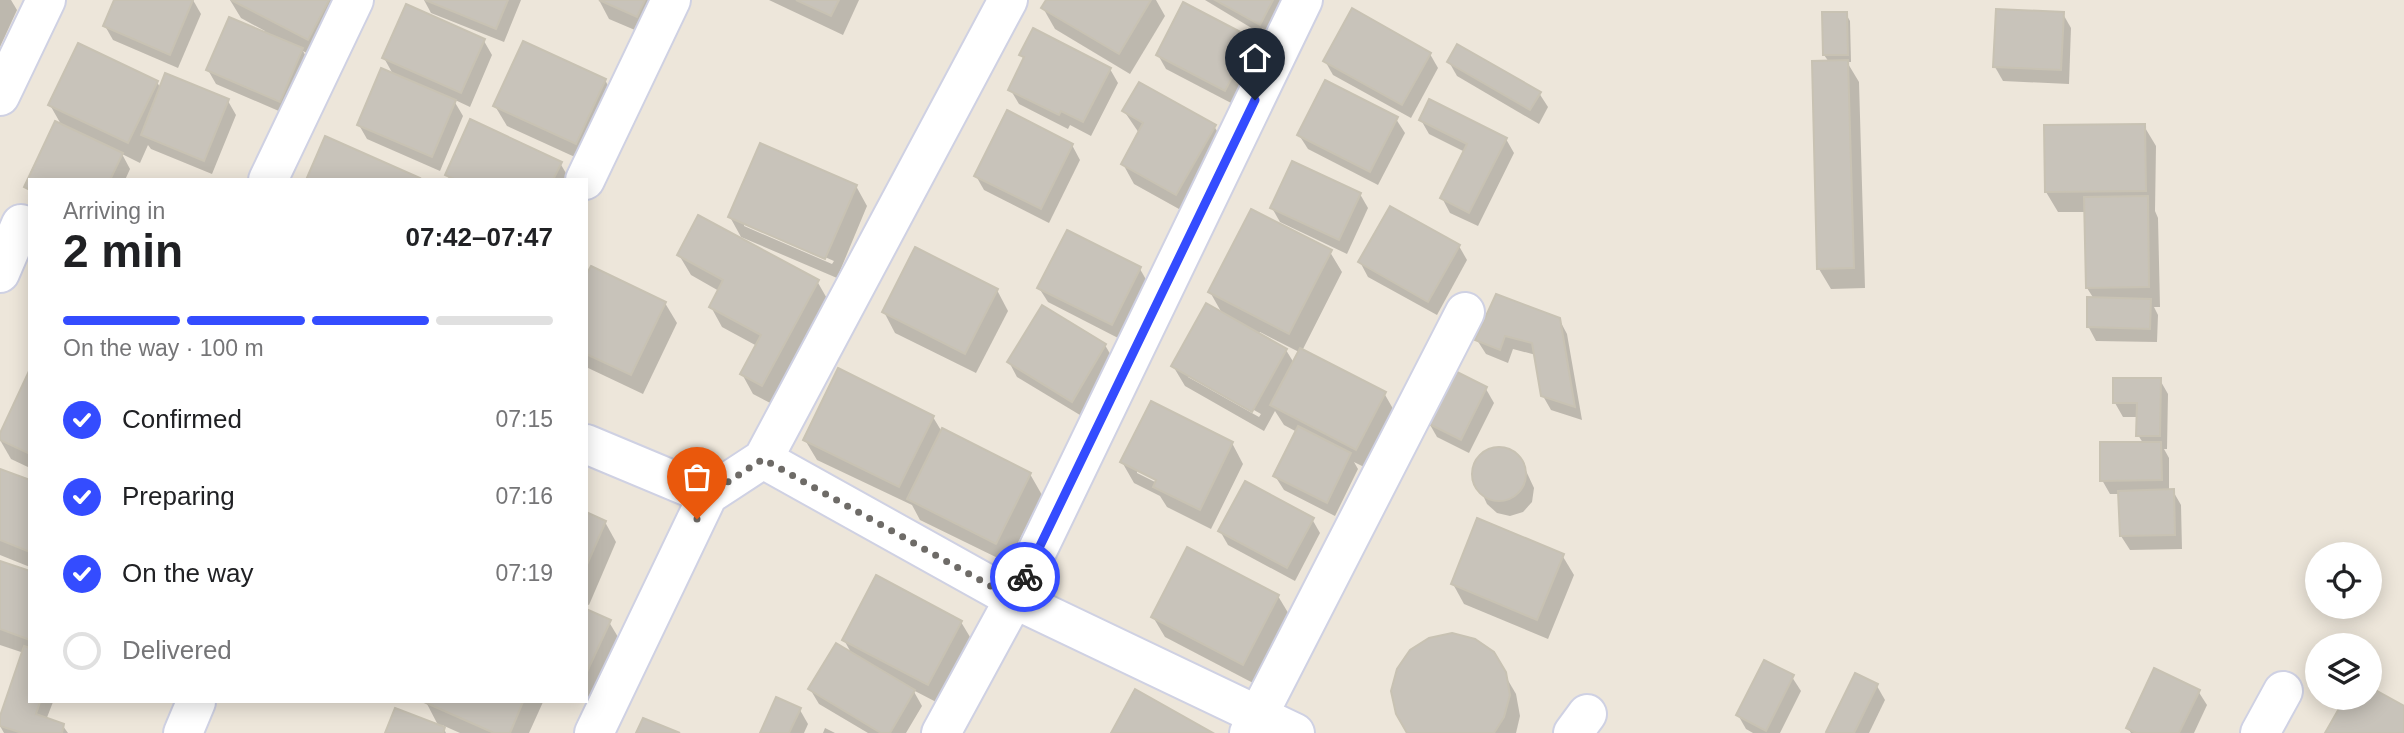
<!DOCTYPE html>
<meta charset="utf-8">
<style>
:root{--surface:#fff;--page:#f2f2f2;--text:#202124;--muted:#757577;--line:#e0e0e0;--accent:#344cff}
body{margin:0;font-family:Helvetica,sans-serif;background:var(--page);color:var(--text);height:100vh;display:flex;flex-direction:column;font-size:26px;white-space:nowrap}
*{box-sizing:border-box;margin:0}
p{font-size:23px;color:var(--muted)}
.icon{flex:none;width:38px;height:38px;fill:none;stroke:currentColor;stroke-width:2;stroke-linecap:round;stroke-linejoin:round}
.map{position:relative;flex:1;overflow:hidden}
.sheet{position:absolute;left:28px;top:178px;width:560px;height:525px;display:flex;flex-direction:column;background:var(--surface);border-radius:0px;box-shadow:0 4px 18px #0003}
.sheet>*{flex:none}
.fabs{position:absolute;left:2305px;top:542px;display:grid;gap:14px}
.fabs a{display:grid;place-items:center;width:77px;height:77px;border-radius:50%;background:var(--surface);box-shadow:0 4px 18px #0003;font-size:35px}
.pin{position:absolute;display:grid;place-items:center;width:60px;height:60px;color:#fff;margin:-72px -30px;border-radius:50% 50% 50% 0;rotate:-45deg;box-shadow:0 0 7px #0007}
.pin .icon{rotate:45deg}
.courier{position:absolute;display:grid;place-items:center;width:70px;height:70px;margin:-35px;border:5px solid #344cff;border-radius:50%;background:#fff;color:#222;box-shadow:0 2px 9px #0007}
.headline em{font-style:normal;font-weight:800}
.headline div{display:flex;flex-direction:column-reverse}
.headline{display:flex;align-items:center;justify-content:space-between;height:119px;padding:0 35px}
h1{font-size:46px;font-weight:800;line-height:52px}
.bar{display:grid;grid-template-columns:repeat(4,1fr);gap:10px 7px;align-content:center;height:84px;padding:0 35px}
.bar i{height:9px;border-radius:5px;background:var(--line)}
.bar .selected{background:var(--accent)}
.bar p{grid-column:span 4}
ol{padding:0 35px;list-style:none}
li{display:flex;align-items:center;gap:21px;height:77px}
li p{margin-inline-start:auto}
li .icon{padding:7px;border-radius:50%;background:var(--accent);color:#fff;stroke-width:4}
li:last-child{color:var(--muted)}
li i{width:38px;height:38px;border:4px solid var(--line);border-radius:50%}
.map>svg:first-child{display:block}
.shadow{fill:#0003;fill-rule:evenodd}
.building{fill:#c8c3ba;stroke:#c8c2b3;stroke-width:2}
.lines{fill:none;stroke-linecap:round;stroke-linejoin:round}
.minor-casing{stroke:#cfd1e3;stroke-width:42}
.minor{stroke:#fff;stroke-width:38}
.done{stroke:#6e6b67;stroke-width:7;stroke-dasharray:0 12.6}
.route{stroke:#344cff;stroke-width:9}
</style>
<div class="map">
<svg width="2404" height="733" viewBox="0 0 2404 733">
<rect width="100%" height="100%" fill="#ede6da"/>
<g class="shadow">
<path d="M0 0H11L17 10 0 47Z"/>
<path d="M116 0H193L201 14 178 68 113 40 105 26Z"/>
<path d="M230 0H350L319 60 303 51 310 64 288 115 216 84 208 70 265 31 241 18Z"/>
<path d="M424 0H521L504 42 431 13Z"/>
<path d="M599 0H665L649 36 609 19Z"/>
<path d="M769 0H859L843 35Z"/>
<path d="M1048 0H1156L1165 16 1130 74 1055 29 1043 8Z"/>
<path d="M1205 0H1289L1268 38Z"/>
<path d="M1846 14 1850 21 1851 62H1847L1859 82 1865 288 1831 289 1819 269 1829 62 1824 55Z"/>
<path d="M2063 14 2071 28 2069 84 2003 81 1995 67Z"/>
<path d="M1251 39 1259 53 1233 104 1166 69 1158 55Z"/>
<path d="M484 41 492 55 470 107 453 99 463 116 440 171 367 139 359 125 394 76 384 58Z"/>
<path d="M1430 54 1438 68 1411 118 1333 75 1325 61Z"/>
<path d="M1021 55 1110 69 1118 83 1091 136 1070 125 1068 129 1019 104 1010 89 1025 61Z"/>
<path d="M1449 62 1539 93 1548 107 1539 124 1457 76Z"/>
<path d="M605 80 616 100 588 163 507 126 495 106Z"/>
<path d="M157 82 161 89 228 101 236 115 212 174 151 149 148 145 140 163 122 154 130 169 125 180H30V193L26 187 56 123 62 126 50 105Z"/>
<path d="M1124 111 1214 126 1226 146 1188 214 1134 184 1123 164 1139 133Z"/>
<path d="M1396 119 1405 133 1378 185 1308 149 1299 135Z"/>
<path d="M1421 120 1506 139 1514 153 1478 226 1450 213 1442 198 1465 152 1429 134Z"/>
<path d="M2144 126 2156 146 2155 211 2158 218 2160 307H2154L2158 315 2157 342 2096 341 2088 326 2094 299 2087 288 2086 212H2058L2046 192Z"/>
<path d="M326 139 419 179V180H308Z"/>
<path d="M1072 145 1080 160 1049 223 984 190 976 176Z"/>
<path d="M560 163 570 180H450L447 175Z"/>
<path d="M856 186 867 206 837 278 741 237 730 217ZM744 222 834 261 832 264 744 226Z"/>
<path d="M1360 194 1368 208 1347 254 1280 222 1272 208Z"/>
<path d="M1459 246 1467 260 1437 315 1368 277 1360 262Z"/>
<path d="M1330 252 1342 272 1302 351 1384 393 1396 414 1368 469 1354 462 1358 469 1335 516 1284 490 1275 476 1297 432 1284 425 1275 411 1264 431 1185 386 1173 366 1223 315 1210 292ZM1260 332 1299 352 1294 363 1286 350 1258 334ZM1188 373 1261 414 1259 417 1188 377Z"/>
<path d="M679 255 817 281 829 302 774 405 753 394 742 374 757 346 722 327 711 307 719 291 691 275Z"/>
<path d="M1140 269 1148 283 1120 339 1048 302 1039 288Z"/>
<path d="M586 279 665 303 677 323 643 394 586 367Z"/>
<path d="M997 290 1008 311 976 373 895 333 884 312Z"/>
<path d="M1559 319 1567 334 1582 420 1551 410 1543 396 1536 355 1513 349 1508 363 1486 354 1477 340Z"/>
<path d="M1105 345 1113 359 1080 415 1017 377 1009 362Z"/>
<path d="M30 373V468L11 459 0 440Z"/>
<path d="M2160 380 2168 394 2167 449H2164L2169 458V491H2173L2181 505 2182 549 2130 550 2121 536 2120 494H2110L2102 480 2143 443 2138 435V417H2123L2115 403Z"/>
<path d="M1486 389 1494 403 1469 453 1437 437 1429 423Z"/>
<path d="M933 417 942 432 1030 474 1042 495 1008 563 920 520 912 505 817 460 805 440Z"/>
<path d="M1232 443 1243 464 1211 529 1167 507 1160 496 1134 483 1122 462ZM1137 469 1165 483 1163 486 1137 473Z"/>
<path d="M1497 448 1510 451 1521 460 1534 488 1532 502 1523 512 1510 516 1497 513 1487 504 1474 476 1476 463 1485 453Z"/>
<path d="M0 470 30 482V567L0 555Z"/>
<path d="M586 514 605 522 616 542 589 605 586 604Z"/>
<path d="M1312 519 1320 533 1295 581 1228 545 1220 531Z"/>
<path d="M1562 555 1574 575 1548 639 1464 604 1453 584Z"/>
<path d="M0 563 30 573V702H53L46 720 63 726 68 733H4L0 726 24 653 0 645Z"/>
<path d="M1278 596 1290 616 1255 684 1165 637 1153 617Z"/>
<path d="M586 611 609 622 621 642 593 704 586 700Z"/>
<path d="M961 622 973 642 940 704 913 690 922 706 906 733H868L819 704 810 689 853 656 844 640Z"/>
<path d="M1492 653 1516 694 1520 716 1516 733H1408Z"/>
<path d="M1792 677 1801 691 1780 733H1753L1746 729 1738 715Z"/>
<path d="M1877 686 1885 700 1869 733H1829Z"/>
<path d="M2198 691 2207 705 2194 733H2131L2128 728Z"/>
<path d="M426 702H543L529 733H460L442 725 446 733H387L439 727Z"/>
<path d="M800 710 808 724 804 733H762Z"/>
<path d="M825 728 835 733H823Z"/>
</g>
<g class="building">
<path d="M114 0H193L170 55 103 26Z"/>
<path d="M231 0H329L308 40Z"/>
<path d="M425 0H508L496 29Z"/>
<path d="M599 0H645L637 17Z"/>
<path d="M796 0H839L831 16Z"/>
<path d="M1046 0H1151L1119 54 1041 8Z"/>
<path d="M1215 0H1273L1260 25Z"/>
<path d="M1183 2 1252 38 1225 91 1156 55Z"/>
<path d="M406 4 485 39 461 93 382 58Z"/>
<path d="M1352 8 1431 53 1402 105 1323 61Z"/>
<path d="M1996 9 2064 12 2061 70 1993 67Z"/>
<path d="M1822 12H1847L1848 55H1823Z"/>
<path d="M229 17 303 48 280 102 206 70Z"/>
<path d="M1033 28 1111 68 1083 122 1061 111 1059 115 1008 90 1024 57 1019 55Z"/>
<path d="M523 41 606 79 576 144 493 106Z"/>
<path d="M78 43 158 81 128 143 48 105Z"/>
<path d="M1457 44 1541 92 1530 110 1447 62Z"/>
<path d="M1848 60 1854 268 1817 269 1812 61Z"/>
<path d="M381 68 456 100 432 157 357 125Z"/>
<path d="M165 73 229 99 204 161 141 135Z"/>
<path d="M1325 80 1398 117 1370 172 1297 135Z"/>
<path d="M1139 82 1216 125 1176 195 1121 164 1143 123 1122 111Z"/>
<path d="M1429 99 1507 138 1469 213 1440 198 1467 144 1419 120Z"/>
<path d="M1007 110 1073 144 1041 209 974 176Z"/>
<path d="M470 119 562 162 553 180H456L445 175Z"/>
<path d="M55 121 123 153 110 180H30V190L24 187Z"/>
<path d="M2145 124 2146 191 2045 192 2044 125Z"/>
<path d="M325 136 420 178 419 180H306Z"/>
<path d="M760 143 857 185 825 259 728 217Z"/>
<path d="M1292 161 1361 193 1339 240 1270 208Z"/>
<path d="M2148 196 2149 287 2086 288 2084 197Z"/>
<path d="M1390 206 1460 245 1428 302 1358 262Z"/>
<path d="M1251 209 1332 250 1289 334 1208 292Z"/>
<path d="M698 215 819 280 762 386 740 374 761 335 709 307 723 280 677 255Z"/>
<path d="M1067 230 1141 267 1112 325 1037 288Z"/>
<path d="M915 247 998 289 965 354 882 312Z"/>
<path d="M591 266 666 302 631 375 586 354V275Z"/>
<path d="M1496 294 1560 318 1575 407 1541 396 1532 343 1505 336 1500 350 1475 340Z"/>
<path d="M2087 297 2151 299 2150 329 2087 327Z"/>
<path d="M1206 303 1287 349 1252 412 1171 366Z"/>
<path d="M1042 305 1106 344 1072 402 1007 362Z"/>
<path d="M1300 348 1386 392 1356 450 1270 405Z"/>
<path d="M838 368 934 416 899 487 803 440Z"/>
<path d="M30 369V454L0 440V433Z"/>
<path d="M1453 370 1487 387 1461 440 1427 423Z"/>
<path d="M2113 378H2161L2160 436H2136L2137 403H2113Z"/>
<path d="M1151 401 1233 442 1200 510 1153 487 1156 480 1120 462Z"/>
<path d="M1298 426 1351 453 1327 503 1273 476Z"/>
<path d="M942 428 1031 473 996 544 907 499Z"/>
<path d="M2100 442H2161L2162 480 2100 481Z"/>
<circle cx="1499" cy="474" r="27"/>
<path d="M0 469 30 480V552L0 540Z"/>
<path d="M1245 481 1314 518 1287 568 1218 531Z"/>
<path d="M2174 489 2175 535 2120 536 2118 491Z"/>
<path d="M586 512 606 521 586 567Z"/>
<path d="M1477 518 1564 554 1537 620 1451 584Z"/>
<path d="M1187 547 1279 595 1243 665 1151 617Z"/>
<path d="M0 561 30 571V640L0 629Z"/>
<path d="M876 575 962 621 928 685 842 640Z"/>
<path d="M586 609 611 620 586 674Z"/>
<path d="M1452 633 1475 639 1494 652 1506 672 1510 695 1504 717 1494 733H1407L1396 714 1391 691 1397 669 1410 650 1429 638Z"/>
<path d="M836 643 915 690 890 733H881L808 689Z"/>
<path d="M24 646 30 648V702H40L36 714 64 724 62 733H22L0 726V716Z"/>
<path d="M1764 660 1794 675 1766 731 1736 715Z"/>
<path d="M2154 668 2200 690 2179 733H2136L2126 728Z"/>
<path d="M1855 673 1878 684 1854 733H1828L1826 732Z"/>
<path d="M2370 687 2404 706V733H2325L2345 698H2370Z"/>
<path d="M1135 689 1213 733H1111Z"/>
<path d="M776 697 801 708 789 733H760Z"/>
<path d="M424 702H523L510 733H494Z"/>
<path d="M395 708 445 727 443 733H385Z"/>
<path d="M643 718 680 733H636Z"/>
</g>
<g class="lines">
<g class="minor-casing">
<g id="minor">
<path d="M0 96 46 0"/>
<path d="M268 180 354 0"/>
<path d="M585 180 671 0"/>
<path d="M0 273 21 224"/>
<path d="M586 444 708 495"/>
<path d="M763 459 1014 599 1295 733"/>
<path d="M183 733 196 702"/>
<path d="M594 733 708 495 763 459 1008 0"/>
<path d="M941 733 1014 599 1303 0"/>
<path d="M1249 733 1465 312"/>
<path d="M1573 733 1587 714"/>
<path d="M2260 733 2283 691"/>
</g>
</g>
<use href="#minor" class="minor"/>
</g>
<g class="lines">
<path class="done" d="M697 519 708 495 763 459 1014 599 1025 577"/>
<path class="route" d="M1025 577 1255 100"/>
</g>
</svg>
<div class="fabs">
<a><svg class="icon" aria-label="locate" viewBox="0 0 24 24"><circle cx="12" cy="12" r="6"/><path d="M12 2v4M12 18v4M2 12h4M18 12h4"/></svg></a>
<a><svg class="icon" aria-label="layers" viewBox="0 0 24 24"><path d="M12 4l9 5-9 5-9-5zM3 14l9 5 9-5"/></svg></a>
</div>
<div class="pin" style="left:697px;top:519px;background:#ea580c"><svg class="icon" aria-label="bag" viewBox="0 0 24 24"><path d="M5 8h14l-1 12H6zM9 8a3 3 0 0 1 6 0"/></svg></div>
<div class="pin" style="left:1255px;top:100px;background:#1f2937"><svg class="icon" aria-label="home" viewBox="0 0 24 24"><path d="M3 11l9-7 9 7M6 9v11h12V9"/></svg></div>
<div class="courier" style="left:1025px;top:577px"><svg class="icon" aria-label="bike" viewBox="0 0 24 24"><circle cx="6" cy="16" r="4"/><circle cx="18" cy="16" r="4"/><path d="M6 16l4-8h5l3 8M10 8l3 8H6M13 5h3"/></svg></div>
<section class="sheet">
<div class="headline"><div><h1>2 min</h1><p>Arriving in</p></div><em>07:42–07:47</em></div>
<div class="bar"><i class="selected"></i><i class="selected"></i><i class="selected"></i><i></i><p>On the way · 100 m</p></div>
<ol>
<li><svg class="icon" aria-label="check" viewBox="0 0 24 24"><path d="M5 12l5 5 9-10"/></svg>Confirmed<p>07:15</p></li>
<li><svg class="icon" aria-label="check" viewBox="0 0 24 24"><path d="M5 12l5 5 9-10"/></svg>Preparing<p>07:16</p></li>
<li><svg class="icon" aria-label="check" viewBox="0 0 24 24"><path d="M5 12l5 5 9-10"/></svg>On the way<p>07:19</p></li>
<li><i></i>Delivered</li>
</ol>
</section>
</div>
